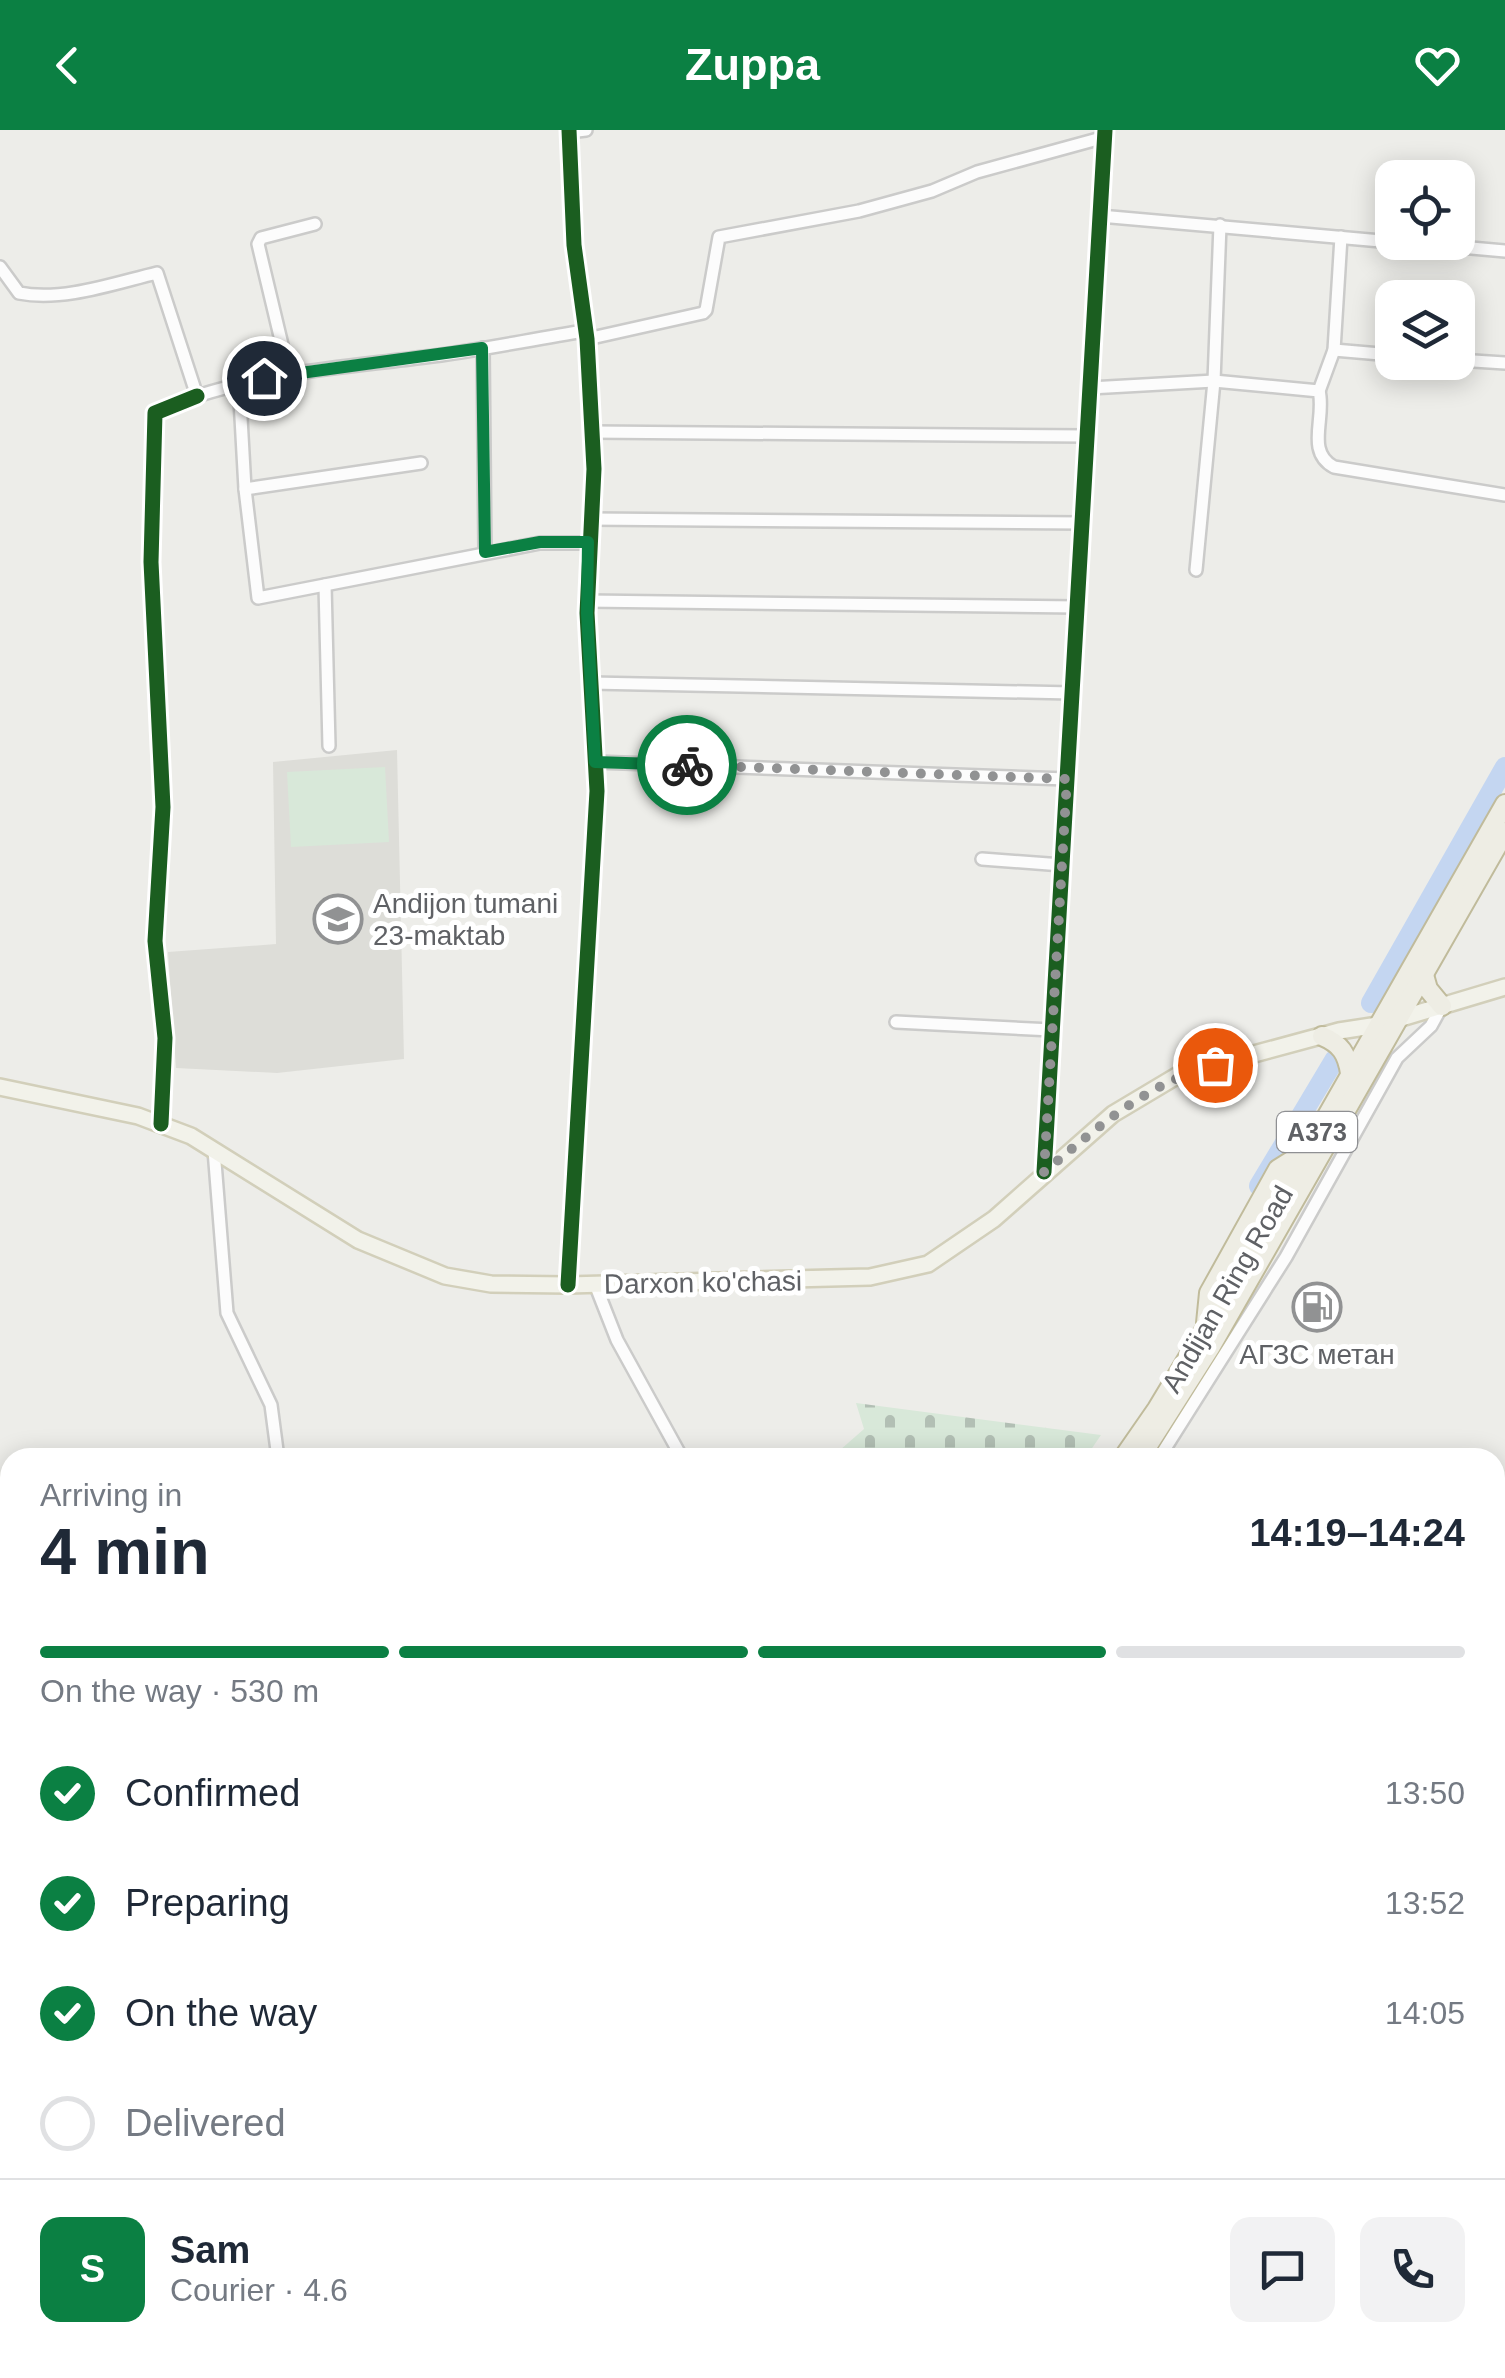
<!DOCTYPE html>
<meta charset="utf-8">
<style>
:root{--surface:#fff;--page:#f2f2f3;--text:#1f2937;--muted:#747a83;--line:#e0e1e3;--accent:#0b8043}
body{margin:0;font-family:Helvetica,sans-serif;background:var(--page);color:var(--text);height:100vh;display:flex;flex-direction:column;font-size:38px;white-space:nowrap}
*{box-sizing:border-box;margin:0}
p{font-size:32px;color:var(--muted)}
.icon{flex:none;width:55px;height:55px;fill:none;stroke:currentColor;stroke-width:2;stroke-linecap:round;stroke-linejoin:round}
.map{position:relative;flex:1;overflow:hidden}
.panel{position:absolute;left:0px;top:1318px;width:1505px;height:932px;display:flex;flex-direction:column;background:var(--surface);border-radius:30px 30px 0 0;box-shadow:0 5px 25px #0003}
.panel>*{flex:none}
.buttons{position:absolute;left:1375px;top:30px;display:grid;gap:20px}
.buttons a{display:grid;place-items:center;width:100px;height:100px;border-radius:20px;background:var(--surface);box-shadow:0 5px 25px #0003;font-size:50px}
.pin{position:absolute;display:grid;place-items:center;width:85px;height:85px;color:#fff;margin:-42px;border:5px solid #fff;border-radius:50%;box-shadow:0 2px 10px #0007}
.courier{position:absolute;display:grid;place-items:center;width:100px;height:100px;margin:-50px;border:8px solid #0b8043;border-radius:50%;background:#fff;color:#222;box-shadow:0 2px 12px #0007}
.head em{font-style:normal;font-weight:600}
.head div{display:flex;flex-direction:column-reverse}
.head{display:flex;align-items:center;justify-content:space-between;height:170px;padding:0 40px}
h1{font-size:65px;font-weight:600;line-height:75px}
.bar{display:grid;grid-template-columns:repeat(4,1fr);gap:15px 10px;align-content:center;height:120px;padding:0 40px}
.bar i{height:12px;border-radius:8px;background:var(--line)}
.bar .active{background:var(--accent)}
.bar p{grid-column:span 4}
.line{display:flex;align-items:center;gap:25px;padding:0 40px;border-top:2px solid var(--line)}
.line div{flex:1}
.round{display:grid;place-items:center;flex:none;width:105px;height:105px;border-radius:20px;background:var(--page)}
ol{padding:0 40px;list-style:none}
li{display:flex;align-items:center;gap:30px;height:110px}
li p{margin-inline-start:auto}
li .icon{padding:10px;border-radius:50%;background:var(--accent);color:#fff;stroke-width:4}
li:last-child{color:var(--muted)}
li i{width:55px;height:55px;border:5px solid var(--line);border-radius:50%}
header{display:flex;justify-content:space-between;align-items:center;height:130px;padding:0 40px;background:var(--accent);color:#fff;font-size:45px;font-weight:600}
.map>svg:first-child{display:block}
.education{fill:#ddddd8}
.cemetery{fill:url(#cemetery-stones)}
.garden{fill:#d8e8d9}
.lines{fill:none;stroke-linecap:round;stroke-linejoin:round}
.river{stroke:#c4d6f1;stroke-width:20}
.minor-casing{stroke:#cbcbca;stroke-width:16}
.major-casing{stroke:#d2cfba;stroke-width:20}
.highway-casing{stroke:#c0bb9b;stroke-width:22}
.minor{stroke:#fcfcfc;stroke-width:11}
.major{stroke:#f2f2ea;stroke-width:15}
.highway{stroke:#eeede4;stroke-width:18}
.cycleway-casing{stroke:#fff;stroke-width:21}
.cycleway{stroke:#1b5e20;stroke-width:15}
.done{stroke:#919293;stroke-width:10;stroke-dasharray:0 18}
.route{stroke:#0b8043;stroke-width:12}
.labels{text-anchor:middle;stroke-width:10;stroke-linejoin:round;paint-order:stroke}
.shield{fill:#fff;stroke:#8f9093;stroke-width:2.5}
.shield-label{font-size:25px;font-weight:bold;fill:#5f6165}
.poi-label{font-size:28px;fill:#5f6165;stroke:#fff;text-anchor:start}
.street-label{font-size:28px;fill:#5f6165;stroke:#fff}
</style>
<header><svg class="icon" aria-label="back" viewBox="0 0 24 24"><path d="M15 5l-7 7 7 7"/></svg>Zuppa<svg class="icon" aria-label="heart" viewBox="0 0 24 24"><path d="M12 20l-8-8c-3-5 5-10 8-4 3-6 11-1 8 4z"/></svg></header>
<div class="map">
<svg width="1505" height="2248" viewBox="0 0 1505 2248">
<defs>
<pattern id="cemetery-stones" width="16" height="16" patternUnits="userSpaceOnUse" patternTransform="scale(2.5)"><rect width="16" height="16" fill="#d8e8d9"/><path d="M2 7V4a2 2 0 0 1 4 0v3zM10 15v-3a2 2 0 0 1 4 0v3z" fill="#b2bfb4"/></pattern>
</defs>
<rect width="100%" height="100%" fill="#edede9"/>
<path class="education" d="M397 620 404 929 277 943 176 938 168 822 276 814 273 632Z"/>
<path class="cemetery" d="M856 1273 1101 1305 1086 1327H832L864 1299Z"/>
<path class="garden" d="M385 637 389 712 291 717 287 642Z"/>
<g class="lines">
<g class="river">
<path d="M1371 873 1505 637"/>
<path d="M1259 1056 1335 929"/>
</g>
<g class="minor-casing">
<g id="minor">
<path d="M569 2 586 0"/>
<path d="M1100 86 1392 112"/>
<path d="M1404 112 1505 121"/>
<path d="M0 137 19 163C62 172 115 153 157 143L197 266C271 242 347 237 425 227 478 221 532 209 585 201"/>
<path d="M587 209 703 183 706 180 719 107 859 81 932 61 977 42 1105 7"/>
<path d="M483 218 485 422"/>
<path d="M1334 220 1392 225"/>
<path d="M1458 230 1505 233"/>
<path d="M289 244 258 114 261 108 315 94"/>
<path d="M239 252 245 359 258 468 540 413H588"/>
<path d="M1090 258 1214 251 1319 261C1326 287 1305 322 1334 337L1505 365"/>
<path d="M1319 261 1334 220 1341 107"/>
<path d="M592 302 1087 306"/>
<path d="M245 359 421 333"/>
<path d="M590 389 1082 393"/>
<path d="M1196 440 1214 251 1220 95"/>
<path d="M325 455 329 616"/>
<path d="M587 471 1077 477"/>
<path d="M591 553 1072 563"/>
<path d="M595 632 1067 649"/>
<path d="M982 729 1062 735"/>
<path d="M896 892 1052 900"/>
<path d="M161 994 165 908 155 811 163 677 151 432 155 283 197 266"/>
<path d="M214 1020 227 1183 271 1275 278 1328"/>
<path d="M1044 1042 1105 0"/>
<path d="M595 1154 617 1210 682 1328"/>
<path d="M568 1155 597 661 587 483 594 339 587 209 574 115 569 0"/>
<path d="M1159 1328 1286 1127 1397 928 1431 896 1442 876"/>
<path d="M289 2240V2248"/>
<path d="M1166 2240 1169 2248"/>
</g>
</g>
<g class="major-casing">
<path id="major" d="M0 957 138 986 191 1006 358 1110 445 1146 491 1154 568 1155 870 1147 928 1134 994 1089 1113 984 1180 944 1339 901 1378 895 1505 857"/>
</g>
<g class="highway-casing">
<g id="highway">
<path d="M1424 845 1428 859 1442 876"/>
<path d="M1322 906C1341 914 1347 924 1350 943"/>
<path d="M1206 1193 1209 1163 1278 1039 1305 1022"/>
<path d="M1123 1328 1157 1279 1207 1196 1505 674"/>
<path d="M1140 1328 1210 1218 1505 702"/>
<path d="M0 2078 10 2073"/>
<path d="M0 2093 10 2088"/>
</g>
</g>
<use href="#minor" class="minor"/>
<use href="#major" class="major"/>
<use href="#highway" class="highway"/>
<g class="cycleway-casing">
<g id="cycleway">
<path d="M161 994 165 908 155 811 163 677 151 432 155 283 197 266"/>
<path d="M1044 1042 1105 0"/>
<path d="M568 1155 597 661 587 483 594 339 587 209 574 115 569 0"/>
</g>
</g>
<use href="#cycleway" class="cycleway"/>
</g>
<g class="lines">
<path class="done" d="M687 635 1067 649 1044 1042C1097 998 1147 953 1215 935"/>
<path class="route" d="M264 248 482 218 485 422 540 412H588L587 483 595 632 687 635"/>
</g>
<defs>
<g id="school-ring" transform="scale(2.5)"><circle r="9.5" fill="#fff" stroke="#919293" stroke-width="1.5"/><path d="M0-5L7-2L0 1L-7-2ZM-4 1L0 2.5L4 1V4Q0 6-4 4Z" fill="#919293"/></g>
<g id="fuel-ring" transform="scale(2.5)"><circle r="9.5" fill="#fff" stroke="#919293" stroke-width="1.5"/><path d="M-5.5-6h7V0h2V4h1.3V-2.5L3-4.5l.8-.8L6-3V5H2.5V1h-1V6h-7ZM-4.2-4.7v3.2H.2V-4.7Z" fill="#919293"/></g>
</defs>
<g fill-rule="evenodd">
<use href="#school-ring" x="338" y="789"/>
<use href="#fuel-ring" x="1317" y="1177"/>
</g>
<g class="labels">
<rect class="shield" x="1277" y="982" width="80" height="40" rx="8"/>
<g class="shield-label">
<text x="1317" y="1011">A373</text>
</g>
<g class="poi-label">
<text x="373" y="783">Andijon tumani<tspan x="373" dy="32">23-maktab</tspan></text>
<text x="1317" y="1234" text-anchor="middle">АГЗС метан</text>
</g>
<g class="street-label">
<text transform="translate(703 1152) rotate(-1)" y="10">Darxon ko'chasi</text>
<text transform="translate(1227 1159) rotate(-60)" y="10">Andijan Ring Road</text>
</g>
</g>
</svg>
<div class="buttons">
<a><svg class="icon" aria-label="locate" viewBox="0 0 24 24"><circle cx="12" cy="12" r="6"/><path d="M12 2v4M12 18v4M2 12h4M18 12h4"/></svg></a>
<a><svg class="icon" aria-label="layers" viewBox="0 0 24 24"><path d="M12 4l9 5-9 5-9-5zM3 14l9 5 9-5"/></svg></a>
</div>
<div class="pin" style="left:1215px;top:935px;background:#ea580c"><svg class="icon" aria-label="bag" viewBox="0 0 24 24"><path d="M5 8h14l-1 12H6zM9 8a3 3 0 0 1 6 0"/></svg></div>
<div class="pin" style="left:264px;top:248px;background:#1f2937"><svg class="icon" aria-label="home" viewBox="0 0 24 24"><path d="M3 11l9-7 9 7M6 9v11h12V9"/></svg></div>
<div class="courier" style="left:687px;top:635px"><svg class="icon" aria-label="bike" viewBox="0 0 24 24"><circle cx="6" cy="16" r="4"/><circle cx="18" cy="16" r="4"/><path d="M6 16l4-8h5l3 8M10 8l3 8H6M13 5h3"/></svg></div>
<section class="panel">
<div class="head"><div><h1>4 min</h1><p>Arriving in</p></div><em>14:19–14:24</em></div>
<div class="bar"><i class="active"></i><i class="active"></i><i class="active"></i><i></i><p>On the way · 530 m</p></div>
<ol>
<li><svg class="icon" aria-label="check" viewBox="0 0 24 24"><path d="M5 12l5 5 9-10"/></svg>Confirmed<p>13:50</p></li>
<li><svg class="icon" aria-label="check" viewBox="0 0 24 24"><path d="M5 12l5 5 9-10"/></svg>Preparing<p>13:52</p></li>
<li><svg class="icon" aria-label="check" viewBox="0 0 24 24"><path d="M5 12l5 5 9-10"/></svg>On the way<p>14:05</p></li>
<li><i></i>Delivered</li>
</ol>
<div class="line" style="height:180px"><b class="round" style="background:var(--accent);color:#fff">S</b><div><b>Sam</b><p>Courier · 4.6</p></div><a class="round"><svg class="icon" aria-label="chat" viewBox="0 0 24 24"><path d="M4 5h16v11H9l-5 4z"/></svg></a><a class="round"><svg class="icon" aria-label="phone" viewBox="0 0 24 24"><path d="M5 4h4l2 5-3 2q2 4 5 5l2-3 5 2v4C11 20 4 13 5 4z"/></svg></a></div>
</section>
</div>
